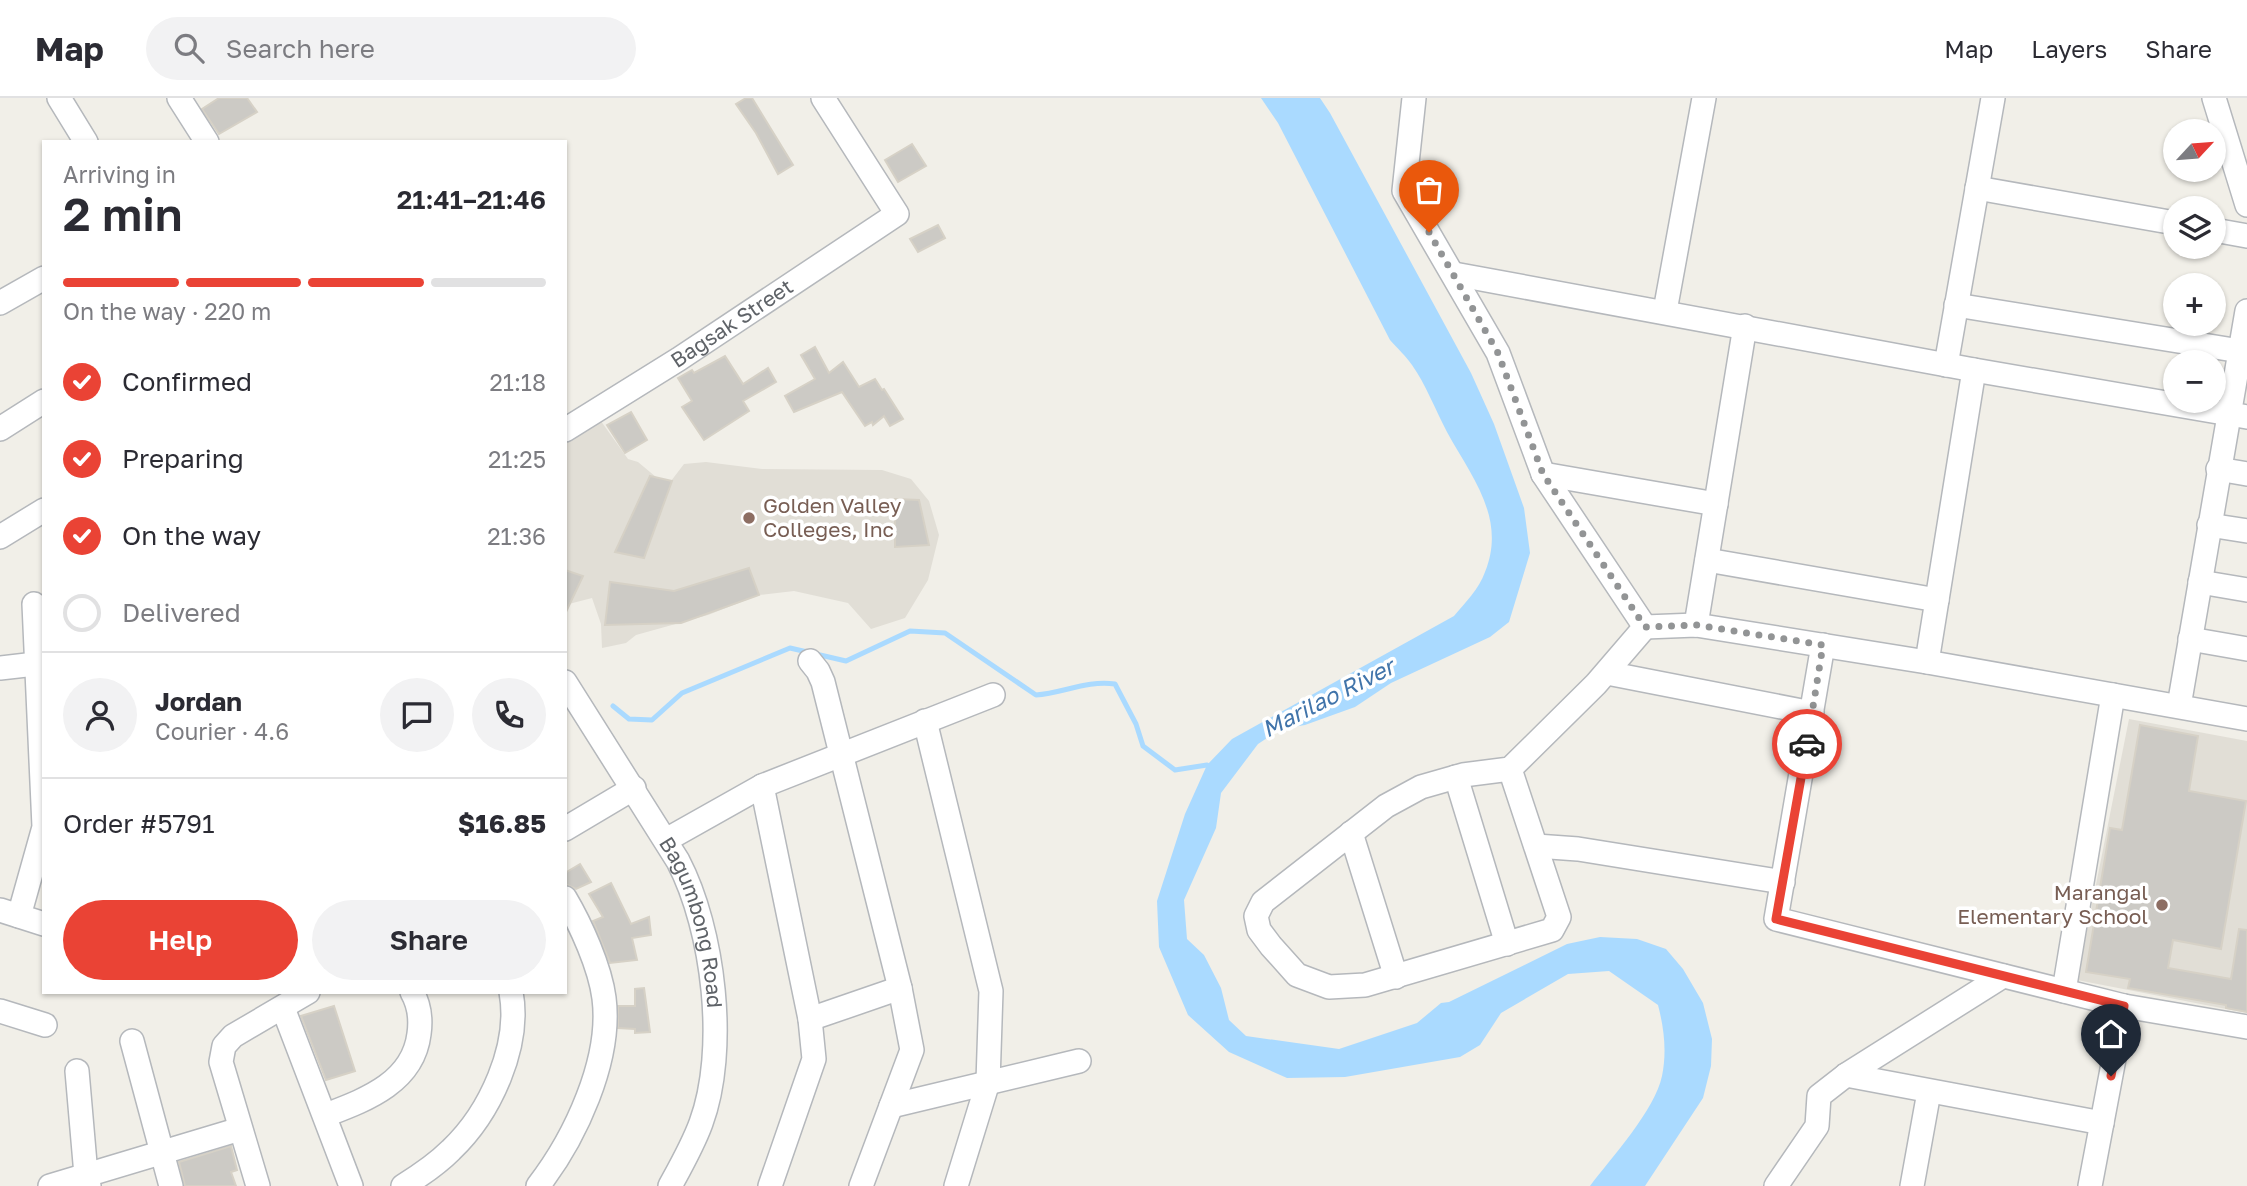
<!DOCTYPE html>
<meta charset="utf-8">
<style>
:root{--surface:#fff;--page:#f2f2f3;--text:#2b2b33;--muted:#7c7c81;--line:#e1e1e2;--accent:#ea4335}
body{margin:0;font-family:"Golos Text",sans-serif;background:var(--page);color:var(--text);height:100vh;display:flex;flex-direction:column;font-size:26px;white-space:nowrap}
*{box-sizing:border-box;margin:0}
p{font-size:23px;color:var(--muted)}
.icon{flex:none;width:38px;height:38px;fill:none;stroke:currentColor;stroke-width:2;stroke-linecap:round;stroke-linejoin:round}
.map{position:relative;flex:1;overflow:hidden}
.side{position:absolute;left:42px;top:42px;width:525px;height:854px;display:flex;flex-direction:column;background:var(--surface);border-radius:0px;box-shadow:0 2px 5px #0004}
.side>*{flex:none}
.needle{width:46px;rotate:64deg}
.controls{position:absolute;left:2163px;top:21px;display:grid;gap:14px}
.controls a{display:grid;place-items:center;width:63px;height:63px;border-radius:50%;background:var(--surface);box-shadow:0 2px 5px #0004;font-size:35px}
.pin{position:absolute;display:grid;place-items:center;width:60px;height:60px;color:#fff;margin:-72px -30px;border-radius:50% 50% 50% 0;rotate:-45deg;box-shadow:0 0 7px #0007}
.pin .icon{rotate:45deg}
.courier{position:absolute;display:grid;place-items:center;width:70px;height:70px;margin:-35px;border:5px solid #ea4335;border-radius:50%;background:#fff;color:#222;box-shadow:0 2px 9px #0007}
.overview em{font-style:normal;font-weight:600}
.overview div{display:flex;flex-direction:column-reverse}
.overview{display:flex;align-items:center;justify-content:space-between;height:119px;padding:0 21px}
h1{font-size:46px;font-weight:600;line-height:52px}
.bar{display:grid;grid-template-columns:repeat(4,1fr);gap:10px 7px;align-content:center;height:84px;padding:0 21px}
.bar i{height:9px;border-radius:5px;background:var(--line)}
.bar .on{background:var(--accent)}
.bar p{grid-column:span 4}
.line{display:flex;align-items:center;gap:18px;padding:0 21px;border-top:2px solid var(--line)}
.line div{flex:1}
.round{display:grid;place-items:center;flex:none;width:74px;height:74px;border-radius:37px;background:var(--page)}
ol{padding:0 21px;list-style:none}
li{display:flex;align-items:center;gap:21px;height:77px}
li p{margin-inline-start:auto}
li .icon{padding:7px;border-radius:50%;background:var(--accent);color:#fff;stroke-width:4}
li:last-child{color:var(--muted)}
li i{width:38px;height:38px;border:4px solid var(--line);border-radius:50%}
.cta{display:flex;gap:14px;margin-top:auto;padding:14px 21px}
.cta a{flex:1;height:80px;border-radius:42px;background:var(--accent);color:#fff;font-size:28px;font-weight:600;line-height:80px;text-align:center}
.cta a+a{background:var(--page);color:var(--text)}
header{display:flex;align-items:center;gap:42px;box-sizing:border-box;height:98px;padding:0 35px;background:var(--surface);border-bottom:2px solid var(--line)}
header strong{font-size:33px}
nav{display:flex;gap:38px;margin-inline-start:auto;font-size:24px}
.search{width:490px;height:63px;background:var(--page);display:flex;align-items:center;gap:18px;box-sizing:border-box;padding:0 24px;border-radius:38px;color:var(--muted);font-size:26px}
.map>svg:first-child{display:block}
.education{fill:#e1ded6}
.water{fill:#aadaff}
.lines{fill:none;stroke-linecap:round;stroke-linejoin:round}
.stream{stroke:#aadaff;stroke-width:5}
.building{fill:#cccac5;stroke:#d6d1c6;stroke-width:2}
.minor-casing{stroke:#b5b8bc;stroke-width:26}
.minor{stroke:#fff;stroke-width:23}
.done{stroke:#929495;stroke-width:7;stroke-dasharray:0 12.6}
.route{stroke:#ea4335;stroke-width:9}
.education-dot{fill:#8d6e63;stroke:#fff;stroke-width:2.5}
.labels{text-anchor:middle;stroke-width:7;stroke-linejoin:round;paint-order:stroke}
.street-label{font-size:21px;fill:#5f6368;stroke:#fff}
.education-label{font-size:21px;fill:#785e54;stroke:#fff;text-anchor:start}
.water-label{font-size:23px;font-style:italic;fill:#4174aa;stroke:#fff}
</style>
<header>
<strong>Map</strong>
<div class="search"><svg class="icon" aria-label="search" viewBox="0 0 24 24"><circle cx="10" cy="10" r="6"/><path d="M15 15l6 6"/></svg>Search here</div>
<nav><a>Map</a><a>Layers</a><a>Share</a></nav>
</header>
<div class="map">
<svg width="2247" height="1088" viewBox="0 0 2247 1088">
<rect width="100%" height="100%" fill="#f1efe8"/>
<g class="education">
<path d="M598 319 628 361 638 364 656 379 671 383 684 366 706 364 762 371 882 372 911 381 929 403 939 437 928 482 905 520 871 531 848 505 794 493 759 497 708 517 636 537 626 545 602 550 601 526 592 500 565 507V339Z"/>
<path d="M2129 621 2247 643V915L2077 882Z"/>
</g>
<path class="water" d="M1261 0H1320L1330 15 1471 275 1494 326 1524 410 1530 455 1509 524 1490 539 1391 585 1355 609 1305 627 1281 631 1258 646 1221 695 1216 730 1184 802 1187 841 1204 857 1221 890 1229 922 1246 938 1339 951 1417 925 1441 905 1449 904 1567 846 1600 839 1637 841 1666 851 1683 871 1703 905 1712 941 1711 968 1703 1000 1645 1088H1590C1612 1059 1655 1012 1662 978 1667 954 1664 930 1658 907L1609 873 1568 876 1501 915 1480 947 1460 959 1345 979 1287 980 1229 954 1188 917 1159 849 1157 803 1185 716 1207 667 1232 641 1454 518C1465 505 1479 491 1485 474 1507 420 1471 378 1447 334 1436 313 1425 285 1412 267 1406 258 1397 250 1390 242L1278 25Z"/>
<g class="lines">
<path class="stream" d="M613 608 629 621 652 622 682 595 790 550 846 563 910 533 945 535 1036 597C1063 595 1087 582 1115 586L1136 626 1143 648 1175 672 1207 667"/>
</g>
<g class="building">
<path d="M219 0H247L257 14 219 36 202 11Z"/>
<path d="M746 0H752L793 67 778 76 756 35 736 6Z"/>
<path d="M912 46 926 68 898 84 885 62Z"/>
<path d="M938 127 945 140 918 154 910 141Z"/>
<path d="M815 249 829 275 843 264 859 289 875 281 882 292 884 291 903 321 890 328 884 318 873 327 872 324 865 328 842 294 794 314 785 298 815 281 801 257Z"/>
<path d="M725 258 743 286 768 270 776 284 743 303 749 313 704 342 682 309 692 303 678 280 692 272 694 275Z"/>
<path d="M631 314 647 342 625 355 607 327Z"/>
<path d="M650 378 672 383 644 460 615 454Z"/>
<path d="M895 401 919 402 929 447 895 449Z"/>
<path d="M749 470 759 497 681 525 605 527 610 484 674 493Z"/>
<path d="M565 472 583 478 565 516Z"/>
<path d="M2140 627 2198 638 2189 693 2246 703 2221 851 2173 842 2168 870 2231 881 2239 831 2247 832V914L2226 910V907L2128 890 2130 881 2086 874 2110 730 2122 732Z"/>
<path d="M580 766 591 784 576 791 565 786V775Z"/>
<path d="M611 785 631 826 649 819 651 837 632 840 637 862 610 865 593 823 603 819 589 796Z"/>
<path d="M644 890 650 934 635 935V931L618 930V908H635V891Z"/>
<path d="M334 908 355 973 326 982 301 918Z"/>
<path d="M231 1048 237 1072 231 1074 236 1088H185L179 1064Z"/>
</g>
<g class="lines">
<g class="minor-casing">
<g id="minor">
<path d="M59 0 86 44"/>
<path d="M179 0 207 44"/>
<path d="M1414 0 1404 93 1498 255 1543 376 1645 529"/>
<path d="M2214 0 2247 107"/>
<path d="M1977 90 2175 125"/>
<path d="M2214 132 2247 138"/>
<path d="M1454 176 1974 272 2247 319"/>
<path d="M0 205 44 180"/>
<path d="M1956 207 2240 253"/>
<path d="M1665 213 1704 0"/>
<path d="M1946 267 1993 0"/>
<path d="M0 331 44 303"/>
<path id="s1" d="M565 332 679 261 897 116 823 0"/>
<path d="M2218 371 2247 376"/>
<path d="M1543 376 1716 406"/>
<path d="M2209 427 2247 433"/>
<path d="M0 439 44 412"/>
<path d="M1707 462 1937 502"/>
<path d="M2200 484 2247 492"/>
<path d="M1696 527 1745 228"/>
<path d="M1645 529 1696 527 1927 564 2247 621"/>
<path d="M2190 541 2247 551"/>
<path d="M1823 547 1776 821 2124 908 2247 929"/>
<path d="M810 563 818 573 823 584 900 890 912 952 861 1088"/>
<path d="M1927 564 1974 272"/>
<path d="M0 570 44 565"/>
<path d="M1607 575 1812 615"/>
<path id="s2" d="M565 584 678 763C714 832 728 952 701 1025 693 1047 681 1068 670 1088"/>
<path d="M2179 608 2247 213"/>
<path d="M925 623 991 893 988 984 956 1088"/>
<path d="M1510 671 1559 819 1552 832 1365 887 1329 889 1297 877 1271 848 1259 832 1256 818 1263 804 1386 708 1421 689 1463 677 1510 671 1596 586 1645 529"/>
<path d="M1456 679 1507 846"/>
<path d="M762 688 810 921 814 961 770 1088"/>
<path d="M565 731 634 690"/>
<path d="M1351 735 1396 879"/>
<path d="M666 742 762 688 993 597"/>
<path d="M1536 748 1578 751 1783 784"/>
<path d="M0 812 44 826"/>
<path d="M19 818 44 729 34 506"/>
<path d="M2064 893 2113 597"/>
<path d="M283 910 351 1088"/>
<path d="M0 913 45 927"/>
<path d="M810 921 900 890"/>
<path d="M132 943 171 1088"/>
<path d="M77 973 86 1077 89 1088"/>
<path d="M1846 977 2102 1025"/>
<path d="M891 1008 1079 963"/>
<path d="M326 1017C365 1002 413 985 419 936 421 922 420 908 412 894"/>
<path d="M50 1088 240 1031"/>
<path d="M258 1088 221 964 224 948 233 938 308 894"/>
<path d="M403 1088C421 1077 437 1066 451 1052 490 1015 521 948 511 894"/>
<path d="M538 1088C575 1040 612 962 604 900 600 869 581 827 565 800"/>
<path d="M1776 1088 1817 1028 1819 998 1846 977 2003 878"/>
<path d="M1912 1088 1929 994"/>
<path d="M2090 1088 2124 908"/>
</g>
</g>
<use href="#minor" class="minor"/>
</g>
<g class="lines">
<path class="done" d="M1429 134 1498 255 1543 376 1645 529 1696 527 1823 547 1807 646"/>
<path class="route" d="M1807 646 1776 821 2124 908 2111 978"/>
</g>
<g class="education-dot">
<circle cx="749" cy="420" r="7"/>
<circle cx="2162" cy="807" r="7"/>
</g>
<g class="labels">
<g class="street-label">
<text dy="7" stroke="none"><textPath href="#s1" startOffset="198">Bagsak Street</textPath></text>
<text dy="7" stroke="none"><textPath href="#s2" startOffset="275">Bagumbong Road</textPath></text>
</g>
<g class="education-label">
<text x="763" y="415">Golden Valley<tspan x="763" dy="24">Colleges, Inc</tspan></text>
<text x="2148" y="802" text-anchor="end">Marangal<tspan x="2148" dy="24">Elementary School</tspan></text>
</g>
<g class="water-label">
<text transform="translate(1328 600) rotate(-27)" y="8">Marilao River</text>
</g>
</g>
</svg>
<div class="controls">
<a><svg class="needle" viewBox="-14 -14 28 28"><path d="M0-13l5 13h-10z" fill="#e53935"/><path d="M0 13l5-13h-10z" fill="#7c7c81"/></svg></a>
<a><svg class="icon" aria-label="layers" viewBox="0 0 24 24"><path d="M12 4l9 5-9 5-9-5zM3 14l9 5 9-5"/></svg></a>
<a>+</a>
<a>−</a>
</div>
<div class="pin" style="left:1429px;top:134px;background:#ea580c"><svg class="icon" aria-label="bag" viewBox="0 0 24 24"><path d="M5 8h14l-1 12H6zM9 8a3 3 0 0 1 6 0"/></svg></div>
<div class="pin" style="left:2111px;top:978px;background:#1f2937"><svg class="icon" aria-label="home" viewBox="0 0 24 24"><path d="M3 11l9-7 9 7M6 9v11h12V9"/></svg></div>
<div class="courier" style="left:1807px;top:646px"><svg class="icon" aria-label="car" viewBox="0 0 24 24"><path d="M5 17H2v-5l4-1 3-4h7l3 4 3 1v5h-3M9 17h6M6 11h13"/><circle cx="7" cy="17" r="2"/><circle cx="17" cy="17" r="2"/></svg></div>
<section class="side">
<div class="overview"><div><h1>2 min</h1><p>Arriving in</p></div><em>21:41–21:46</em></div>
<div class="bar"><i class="on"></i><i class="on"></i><i class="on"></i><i></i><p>On the way · 220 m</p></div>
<ol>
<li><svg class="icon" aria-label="check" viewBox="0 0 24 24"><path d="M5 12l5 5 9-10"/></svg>Confirmed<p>21:18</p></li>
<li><svg class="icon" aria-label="check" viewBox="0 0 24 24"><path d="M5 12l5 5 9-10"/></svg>Preparing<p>21:25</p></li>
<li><svg class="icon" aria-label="check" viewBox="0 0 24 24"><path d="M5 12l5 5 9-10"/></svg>On the way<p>21:36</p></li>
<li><i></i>Delivered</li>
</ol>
<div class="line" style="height:126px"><a class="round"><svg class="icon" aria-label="person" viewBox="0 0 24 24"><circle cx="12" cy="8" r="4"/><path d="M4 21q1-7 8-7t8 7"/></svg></a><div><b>Jordan</b><p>Courier · 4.6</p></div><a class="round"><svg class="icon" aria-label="chat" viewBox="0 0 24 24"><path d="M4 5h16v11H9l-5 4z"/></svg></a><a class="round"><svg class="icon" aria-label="phone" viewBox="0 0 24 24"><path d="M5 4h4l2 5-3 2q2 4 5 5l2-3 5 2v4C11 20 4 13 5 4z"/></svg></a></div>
<div class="line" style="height:91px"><div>Order #5791</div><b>$16.85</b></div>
<div class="cta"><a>Help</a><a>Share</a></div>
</section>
</div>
